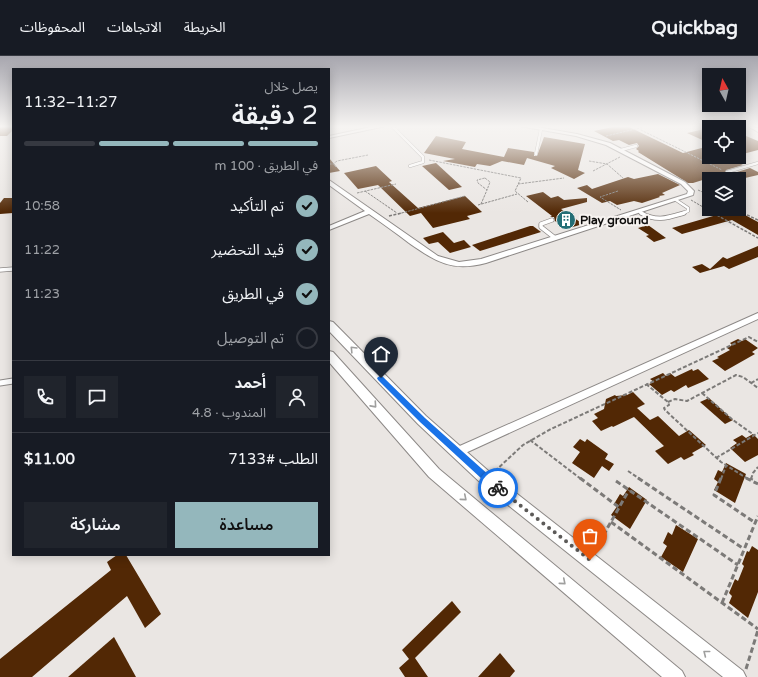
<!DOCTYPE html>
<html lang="ar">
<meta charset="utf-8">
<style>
:root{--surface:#171b24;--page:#20242c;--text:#f1f3f6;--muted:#9ea1a6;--line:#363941;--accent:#94b7bc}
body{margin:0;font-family:"Varela Round","Noto Sans Arabic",sans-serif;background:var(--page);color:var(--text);direction:rtl;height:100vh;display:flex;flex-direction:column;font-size:15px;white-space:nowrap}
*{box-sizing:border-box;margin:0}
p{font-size:13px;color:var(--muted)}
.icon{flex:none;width:22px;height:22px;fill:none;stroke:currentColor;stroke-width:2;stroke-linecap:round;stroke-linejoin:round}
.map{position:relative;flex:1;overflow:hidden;direction:ltr}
.side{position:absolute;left:12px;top:12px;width:318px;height:488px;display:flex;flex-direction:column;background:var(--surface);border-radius:0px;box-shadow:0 2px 10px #0003;direction:rtl}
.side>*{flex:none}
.needle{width:26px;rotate:352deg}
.fabs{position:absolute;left:702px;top:12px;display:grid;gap:8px}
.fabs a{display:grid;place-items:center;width:44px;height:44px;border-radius:0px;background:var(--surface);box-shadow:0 2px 10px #0003;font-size:20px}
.pin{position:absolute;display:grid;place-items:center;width:34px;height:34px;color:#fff;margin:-41px -17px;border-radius:50% 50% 50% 0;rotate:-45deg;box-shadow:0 0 4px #0007}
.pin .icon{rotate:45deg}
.courier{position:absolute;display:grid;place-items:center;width:40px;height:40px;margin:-20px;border:3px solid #1a73e8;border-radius:50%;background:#fff;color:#222;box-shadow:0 1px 5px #0007}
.headline em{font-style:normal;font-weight:600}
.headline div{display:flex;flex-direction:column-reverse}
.headline{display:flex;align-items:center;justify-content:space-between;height:68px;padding:0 12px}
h1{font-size:26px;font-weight:600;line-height:30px}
.bar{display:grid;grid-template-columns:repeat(4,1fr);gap:6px 4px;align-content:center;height:48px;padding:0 12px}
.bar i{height:5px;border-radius:3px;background:var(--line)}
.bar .selected{background:var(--accent)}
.bar p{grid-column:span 4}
.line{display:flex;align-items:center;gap:10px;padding:0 12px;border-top:1px solid var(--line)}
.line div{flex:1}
.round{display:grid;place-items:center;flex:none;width:42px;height:42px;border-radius:0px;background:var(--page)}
ol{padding:0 12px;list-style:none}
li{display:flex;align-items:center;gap:12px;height:44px}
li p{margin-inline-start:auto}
li .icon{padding:4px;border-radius:50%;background:var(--accent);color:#111;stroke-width:4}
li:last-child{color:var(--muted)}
li i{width:22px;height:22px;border:2px solid var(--line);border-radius:50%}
.action{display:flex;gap:8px;margin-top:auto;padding:8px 12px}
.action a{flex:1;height:46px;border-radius:0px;background:var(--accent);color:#111;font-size:16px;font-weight:600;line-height:46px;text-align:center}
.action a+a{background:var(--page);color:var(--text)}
header{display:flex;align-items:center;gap:24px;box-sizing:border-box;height:56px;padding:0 20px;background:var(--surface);border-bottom:1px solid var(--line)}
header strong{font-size:19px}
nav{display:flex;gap:22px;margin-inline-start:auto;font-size:14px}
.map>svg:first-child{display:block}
.building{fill:#522805}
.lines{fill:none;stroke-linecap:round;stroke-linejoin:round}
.service-far2-casing{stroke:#8d8987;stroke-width:3.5}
.service-far1-casing{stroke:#8d8987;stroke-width:5}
.service-casing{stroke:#8d8987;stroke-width:7}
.minor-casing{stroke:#8d8987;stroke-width:2}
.tertiary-casing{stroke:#8d8987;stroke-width:2}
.path-far3{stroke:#7c7a78;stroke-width:1;stroke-dasharray:2.5 1;stroke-linecap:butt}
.path-far2{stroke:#7c7a78;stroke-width:1.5;stroke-dasharray:3 1.5;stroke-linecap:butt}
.path-far1{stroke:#7c7a78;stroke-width:2;stroke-dasharray:4 2;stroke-linecap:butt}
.path{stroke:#7c7a78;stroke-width:3;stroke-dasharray:5.5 3;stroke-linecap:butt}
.service-far2{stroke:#fff;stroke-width:2.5}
.service-far1{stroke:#fff;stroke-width:3.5}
.service{stroke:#fff;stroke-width:5}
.minor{fill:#fff;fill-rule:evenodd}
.tertiary{fill:#fff;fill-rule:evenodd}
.oneway{stroke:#9f9f9e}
.route{fill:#1a73e8}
.done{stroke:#5c5a58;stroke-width:4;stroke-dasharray:0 7.2}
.labels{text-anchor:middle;stroke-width:4;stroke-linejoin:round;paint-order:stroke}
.far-poi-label{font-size:12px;font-weight:bold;fill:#0f0e0d;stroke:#f7f3f0;text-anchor:start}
</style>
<header>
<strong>Quickbag</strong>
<nav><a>الخريطة</a><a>الاتجاهات</a><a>المحفوظات</a></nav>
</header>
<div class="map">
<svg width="758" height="621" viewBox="0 0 758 621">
<rect width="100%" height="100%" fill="#eae6e3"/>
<g class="building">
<path d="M13 70V74L7 80H0V71Z"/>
<path d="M617 70H627L683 97 709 90V101H728L743 109 726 114 725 117 693 127H688L638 96 639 95 636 93 639 90 637 87 629 89 619 84 613 85 594 75Z"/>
<path d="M709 72V87L687 77Z"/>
<path d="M739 77 758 85V94L739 99Z"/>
<path d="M436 80 466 86 462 93 504 101 508 92 534 96V100H537L544 81 585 88 578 114 585 117 574 123 551 112 555 110 527 102 524 109 502 105 490 110 477 108 475 111 443 105 455 103 424 97Z"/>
<path d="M329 102 340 115 329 117Z"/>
<path d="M436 107 462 131 449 134 422 110Z"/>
<path d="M376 110 392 125 389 126 418 152 465 140 482 156 467 160 470 163 433 172 421 157 410 160 378 129 358 133 344 117Z"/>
<path d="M750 112 758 116V119L745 122 734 117Z"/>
<path d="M658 118 680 129 662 137 665 139 659 140 660 141 642 147 634 145 617 149 610 145 602 147 577 132 587 129 592 133 628 121 634 123Z"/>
<path d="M543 136 551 142 558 140 564 144 587 142V146L561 153 583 168 566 173 555 165 554 161H550L552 160 526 140Z"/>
<path d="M4 142H13V157L0 158V147Z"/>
<path d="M734 153 758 166V179L732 164 682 178 672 172 720 158 718 157 728 154Z"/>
<path d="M648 169 666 182 654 186 646 180 649 179 638 172Z"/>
<path d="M530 170H533L541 176 480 195 472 189Z"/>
<path d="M443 176 454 187 464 184 471 191 450 197 438 186 429 188 423 182Z"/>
<path d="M758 190V201L729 213 724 210 700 217 692 211 702 208 710 213 723 201 727 203Z"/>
<path d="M738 283 742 285 745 283 758 292 752 296 755 298 725 315 712 305 719 302 717 301 730 294 727 292 732 289 730 287Z"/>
<path d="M692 313 693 315 698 313 709 323 688 332 686 329 674 336 671 334 662 339 649 328 654 326 650 323 663 317 666 320 670 317 675 321Z"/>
<path d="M633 336 645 348 637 352 650 364 658 360 679 380 689 374 706 389 692 397 694 399 684 404 681 401 668 408 655 395 664 390 634 361 613 371 612 370 601 375 592 365 598 362 594 358 604 353 606 343 615 339 616 340 627 339Z"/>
<path d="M709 342 733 364 725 368 700 346Z"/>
<path d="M753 378 758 383V399L745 406 730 392 737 387 733 384 742 379 746 382Z"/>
<path d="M580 383 585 386 587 383 608 398 605 403 614 408 609 415 602 410 594 422 572 407 580 396 573 391Z"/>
<path d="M726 407 746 418 735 447 714 434 718 426 714 423 718 414 722 416Z"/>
<path d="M629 431 647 444 630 473 611 459 618 449 614 448 620 438 623 440Z"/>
<path d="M676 469 698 483 683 516 661 501 667 490 663 487 668 476 672 479Z"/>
<path d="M752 490 758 494V536L748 562 729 547 732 540 729 537 735 523 738 525 744 510 742 508 747 495 749 496Z"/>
<path d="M117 499H126L161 558 145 572 127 540 32 621H0V603L111 514 107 506Z"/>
<path d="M452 545 461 556 415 602 428 621H405L399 612 409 603 402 594Z"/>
<path d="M114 581 136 621H68Z"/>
<path d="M500 597 515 615 510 621H478Z"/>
</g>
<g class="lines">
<g class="service-far2-casing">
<g id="service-far2">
<path d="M392 70 423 101V106L410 110"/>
<path d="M726 70 728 71"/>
<path d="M732 70 734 71"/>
<path d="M621 94 636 90"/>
<path d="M536 98 541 73"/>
<path d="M727 116 758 107"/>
<path d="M676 144 688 152V155L681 158"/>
<path d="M640 156 643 158"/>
</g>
</g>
<g class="service-far1-casing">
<g id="service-far1">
<path d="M641 157C657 166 667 162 684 157"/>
<path d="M552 164 541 168V171L555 182"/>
<path d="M0 214 13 213"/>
</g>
</g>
<g class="service-casing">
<path id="service" d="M0 327 13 325"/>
</g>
<g class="minor-casing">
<g id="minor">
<path d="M376 70H386L329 82V80Z"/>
<path d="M519 70H531L577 78 610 87 685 126 694 135 693 139 486 207C451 216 437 206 409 187 396 177 382 167 369 158L329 174V170L365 155 329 129V124L438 200 459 206 481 203 687 138 688 135 681 128 606 89 576 80Z"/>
<path d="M758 257V263L461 399 457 401 453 399 452 396 453 393Z"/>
</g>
</g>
<g class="tertiary-casing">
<g id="tertiary">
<path d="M748 70 758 72V76Z"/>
<path d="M329 265 333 266 426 360 493 419 743 615 746 621H723L483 429 418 368 329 275Z"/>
<path d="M329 295 333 296 439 413 682 615 685 621H662L429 421 329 306Z"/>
</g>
</g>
<g class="path-far3">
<path d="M641 70V74L722 114"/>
<path d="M606 80 640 72"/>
<path d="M429 104 521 122 515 135 528 146"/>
<path d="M589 105 607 108 623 122"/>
<path d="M329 108H333"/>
<path d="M336 111 333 108 337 105 368 99"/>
<path d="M593 115 620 101"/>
<path d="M485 122 490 126 487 134 478 127 477 124Z"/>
<path d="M518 128 564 122"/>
<path d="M698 134 709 139"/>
<path d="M365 135 397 157"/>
<path d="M618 135 600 141 621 154"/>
<path d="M357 137 396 128"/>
<path d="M691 144 715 158"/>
<path d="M481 148 487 134"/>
<path d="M478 149 517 138"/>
<path d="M736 153 745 158"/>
<path d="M398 158 465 140"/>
</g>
<g class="path-far2">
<path d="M713 157 758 182"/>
<path d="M743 157 758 164"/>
<path d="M389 160 402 157"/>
</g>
<g class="path-far1">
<path d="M751 327 758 323"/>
<path d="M646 328 668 346 669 349 664 352 665 354 721 406 748 423"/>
<path d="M702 337 733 364 754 379"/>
<path d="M668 346 675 343 687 345 736 319 743 321 758 332"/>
<path d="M530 384 581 423"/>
<path d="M716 402 758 377"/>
<path d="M495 415 523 389 551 373 749 281 758 286"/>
<path d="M628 415 640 423"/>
<path d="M721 423 726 410"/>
<path d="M751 423 753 417 758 411"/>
</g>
<g class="path">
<path d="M580 422 620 452"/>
<path d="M638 422 744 493"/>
<path d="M721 422 714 439 754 466"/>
<path d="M746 422 758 428"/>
<path d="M751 424 752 422"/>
<path d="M616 425 738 509"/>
<path d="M611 466 758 573"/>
<path d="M595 494 629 434"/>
<path d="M722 547 758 460"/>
<path d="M746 613 758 574"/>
</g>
<use href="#service-far2" class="service-far2"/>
<use href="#service-far1" class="service-far1"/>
<use href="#service" class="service"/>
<use href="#minor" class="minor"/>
<use href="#tertiary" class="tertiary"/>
</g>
<defs><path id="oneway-chevron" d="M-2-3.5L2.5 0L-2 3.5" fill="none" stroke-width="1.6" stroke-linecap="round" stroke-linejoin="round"/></defs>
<g class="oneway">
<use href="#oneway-chevron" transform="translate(353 293) rotate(-134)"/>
<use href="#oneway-chevron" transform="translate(374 349) rotate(48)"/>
<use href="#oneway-chevron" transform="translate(464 442) rotate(40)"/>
<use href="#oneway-chevron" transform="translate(563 526) rotate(40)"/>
<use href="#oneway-chevron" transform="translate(706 597) rotate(-142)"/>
</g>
<linearGradient id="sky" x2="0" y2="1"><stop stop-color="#a7a6ae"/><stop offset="0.45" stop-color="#f6f4f2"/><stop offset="1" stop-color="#f6f4f2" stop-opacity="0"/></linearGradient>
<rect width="758" height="157" fill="url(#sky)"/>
<path class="route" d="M381 319 425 362 500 429V435H495L420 366 378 324 377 322Z"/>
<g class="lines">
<path class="done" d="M498 432 590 504"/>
</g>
<defs>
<g id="building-disc" transform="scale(1)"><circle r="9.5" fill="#236e75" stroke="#f7f3f0"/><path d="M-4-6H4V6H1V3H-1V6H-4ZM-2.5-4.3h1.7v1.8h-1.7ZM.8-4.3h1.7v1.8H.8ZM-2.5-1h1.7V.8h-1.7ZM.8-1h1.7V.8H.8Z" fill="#fff"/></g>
</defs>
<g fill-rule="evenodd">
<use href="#building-disc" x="566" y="164"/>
</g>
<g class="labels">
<g class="far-poi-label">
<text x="580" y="168">Play ground</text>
</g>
</g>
</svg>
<div class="fabs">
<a><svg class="needle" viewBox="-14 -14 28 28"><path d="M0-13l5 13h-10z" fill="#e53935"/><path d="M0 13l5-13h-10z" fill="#9ea1a6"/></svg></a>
<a><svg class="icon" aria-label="locate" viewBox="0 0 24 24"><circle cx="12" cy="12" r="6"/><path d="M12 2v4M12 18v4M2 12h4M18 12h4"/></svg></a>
<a><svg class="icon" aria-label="layers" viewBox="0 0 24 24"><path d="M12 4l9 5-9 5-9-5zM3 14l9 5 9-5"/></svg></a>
</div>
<div class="pin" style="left:590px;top:504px;background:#ea580c"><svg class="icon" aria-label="bag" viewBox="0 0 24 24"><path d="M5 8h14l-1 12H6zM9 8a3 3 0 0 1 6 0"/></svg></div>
<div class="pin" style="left:381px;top:322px;background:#1f2937"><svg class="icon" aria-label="home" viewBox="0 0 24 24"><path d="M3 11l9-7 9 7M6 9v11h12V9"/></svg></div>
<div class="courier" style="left:498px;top:432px"><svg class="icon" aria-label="bike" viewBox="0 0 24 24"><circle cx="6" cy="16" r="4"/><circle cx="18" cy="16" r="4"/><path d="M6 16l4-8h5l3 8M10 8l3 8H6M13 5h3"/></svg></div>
<section class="side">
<div class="headline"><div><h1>2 دقيقة</h1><p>يصل خلال</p></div><em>11:27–11:32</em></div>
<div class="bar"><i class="selected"></i><i class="selected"></i><i class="selected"></i><i></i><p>في الطريق · 100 m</p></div>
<ol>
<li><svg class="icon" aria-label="check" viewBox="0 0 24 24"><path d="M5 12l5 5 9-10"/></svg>تم التأكيد<p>10:58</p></li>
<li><svg class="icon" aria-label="check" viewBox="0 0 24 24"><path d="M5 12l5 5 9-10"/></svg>قيد التحضير<p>11:22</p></li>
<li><svg class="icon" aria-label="check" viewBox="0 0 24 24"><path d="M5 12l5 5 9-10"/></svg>في الطريق<p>11:23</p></li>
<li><i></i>تم التوصيل</li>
</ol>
<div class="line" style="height:72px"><a class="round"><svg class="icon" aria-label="person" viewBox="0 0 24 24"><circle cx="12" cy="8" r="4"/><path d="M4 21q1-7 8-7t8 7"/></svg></a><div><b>أحمد</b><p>المندوب · 4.8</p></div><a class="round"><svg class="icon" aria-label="chat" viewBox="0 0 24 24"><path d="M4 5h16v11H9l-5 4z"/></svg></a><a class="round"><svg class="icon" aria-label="phone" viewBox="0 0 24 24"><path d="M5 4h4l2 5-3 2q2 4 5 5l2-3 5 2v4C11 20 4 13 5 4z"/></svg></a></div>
<div class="line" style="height:52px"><div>الطلب #7133</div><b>$11.00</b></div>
<div class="action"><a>مساعدة</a><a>مشاركة</a></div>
</section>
</div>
